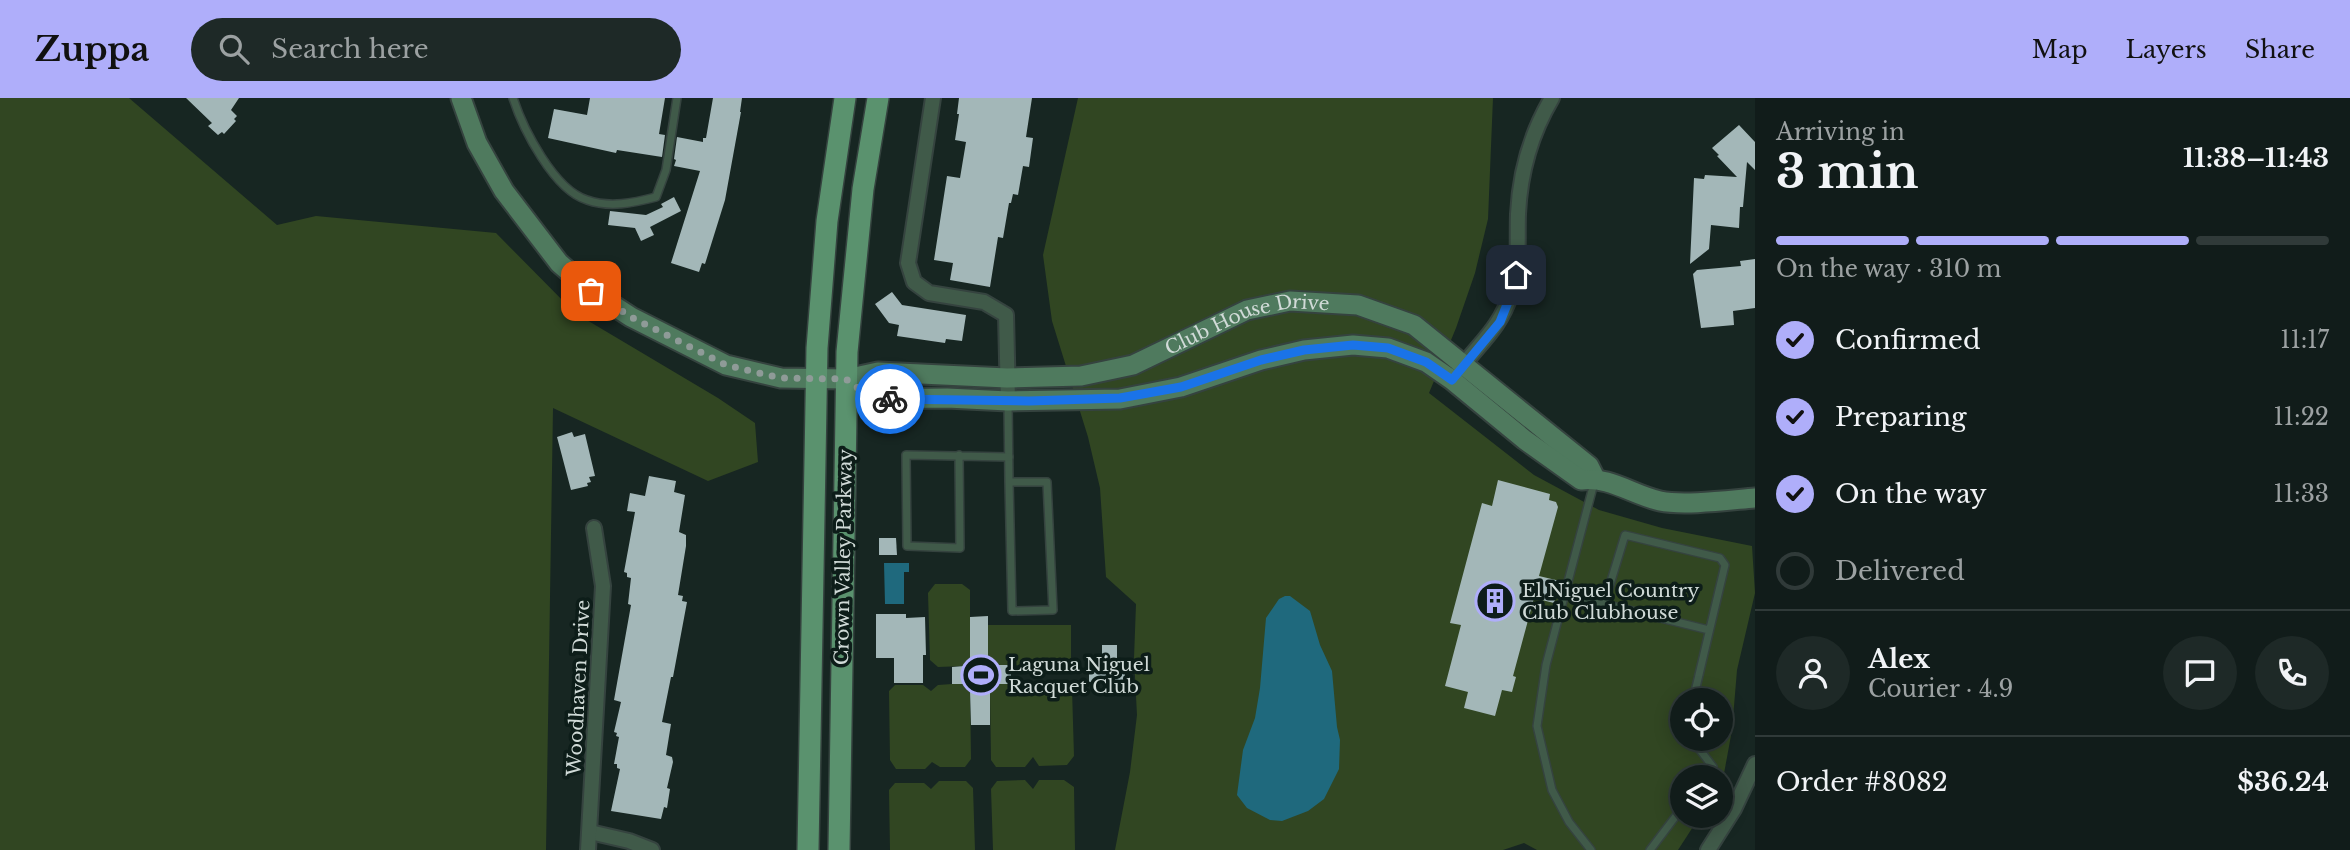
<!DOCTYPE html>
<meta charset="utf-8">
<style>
:root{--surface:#111c1a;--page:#1e2927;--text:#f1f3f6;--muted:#9ca1a2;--line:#303a39;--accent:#afaefa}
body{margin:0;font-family:"Libre Baskerville",serif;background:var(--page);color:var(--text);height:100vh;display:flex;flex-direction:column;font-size:26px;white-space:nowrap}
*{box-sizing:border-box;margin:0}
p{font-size:23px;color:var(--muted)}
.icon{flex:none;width:38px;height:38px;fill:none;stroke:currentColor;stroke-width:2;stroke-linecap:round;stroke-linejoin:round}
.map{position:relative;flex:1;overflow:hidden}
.details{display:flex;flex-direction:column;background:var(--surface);width:595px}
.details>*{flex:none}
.tools{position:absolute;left:1670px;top:590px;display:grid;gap:14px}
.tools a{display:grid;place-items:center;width:63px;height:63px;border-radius:50%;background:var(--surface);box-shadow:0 4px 18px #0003,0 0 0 2px var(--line);font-size:35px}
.pin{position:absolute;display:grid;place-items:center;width:60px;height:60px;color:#fff;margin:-30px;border-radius:14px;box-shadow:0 4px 10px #0006}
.courier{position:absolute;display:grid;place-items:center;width:70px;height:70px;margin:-35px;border:5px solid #1a73e8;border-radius:50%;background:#fff;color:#222;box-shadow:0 2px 9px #0007}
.head em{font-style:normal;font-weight:800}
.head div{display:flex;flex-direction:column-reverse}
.head{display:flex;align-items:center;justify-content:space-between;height:119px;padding:0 21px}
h1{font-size:46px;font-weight:800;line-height:52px}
.bar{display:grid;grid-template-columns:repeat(4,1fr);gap:10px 7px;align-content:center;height:84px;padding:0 21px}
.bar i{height:9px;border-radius:5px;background:var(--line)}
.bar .active{background:var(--accent)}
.bar p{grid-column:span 4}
.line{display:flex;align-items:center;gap:18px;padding:0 21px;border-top:2px solid var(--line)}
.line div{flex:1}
.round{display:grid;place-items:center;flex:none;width:74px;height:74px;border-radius:37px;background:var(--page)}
ol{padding:0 21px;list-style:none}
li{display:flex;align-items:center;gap:21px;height:77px}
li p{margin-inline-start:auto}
li .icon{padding:7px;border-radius:50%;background:var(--accent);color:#111;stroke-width:4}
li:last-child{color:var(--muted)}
li i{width:38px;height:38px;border:4px solid var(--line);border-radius:50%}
header{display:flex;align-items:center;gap:42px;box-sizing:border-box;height:98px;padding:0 35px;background:var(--accent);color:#111}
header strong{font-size:33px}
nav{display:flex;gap:38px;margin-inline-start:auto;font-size:24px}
.search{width:490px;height:63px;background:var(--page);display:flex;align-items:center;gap:18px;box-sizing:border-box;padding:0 24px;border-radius:38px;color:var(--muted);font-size:26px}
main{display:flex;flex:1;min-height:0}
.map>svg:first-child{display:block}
.green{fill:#314622;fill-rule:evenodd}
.water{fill:#1f697d}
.building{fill:#a3b7b8}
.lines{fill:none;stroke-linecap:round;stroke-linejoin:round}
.lane-casing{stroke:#35433f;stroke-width:10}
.street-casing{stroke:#35433f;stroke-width:18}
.secondary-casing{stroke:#35433f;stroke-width:23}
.primary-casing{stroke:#35433f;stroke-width:24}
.lane{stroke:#405a49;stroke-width:7}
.street{stroke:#405a49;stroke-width:14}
.secondary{stroke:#4f7a5e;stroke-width:19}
.primary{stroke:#5a926e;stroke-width:21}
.done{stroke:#8f9b98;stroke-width:7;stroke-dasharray:0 12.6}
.route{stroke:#1a73e8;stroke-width:9}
.labels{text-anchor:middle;stroke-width:7;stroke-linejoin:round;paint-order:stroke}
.street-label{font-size:19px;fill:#d0dad7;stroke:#0d1d19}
.poi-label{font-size:19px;fill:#d0dad7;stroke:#0d1d19;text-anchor:start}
</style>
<header>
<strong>Zuppa</strong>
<div class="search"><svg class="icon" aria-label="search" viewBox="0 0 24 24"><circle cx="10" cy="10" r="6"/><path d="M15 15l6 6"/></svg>Search here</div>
<nav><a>Map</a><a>Layers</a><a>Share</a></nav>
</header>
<main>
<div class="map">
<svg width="1755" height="752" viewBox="0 0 1755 752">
<rect width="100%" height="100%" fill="#172622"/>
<g class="green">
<path d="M0 0H129L277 127 316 118 496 135 575 215 718 300 755 325 758 364 708 383 553 310 546 752H0Z"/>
<path d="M1078 0H1493L1488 121 1475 175 1456 230 1429 295 1534 377 1599 412 1662 430 1752 448 1755 495 1737 572 1732 632 1723 681 1720 685V679H1682V718H1700L1678 752H1537L1524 745 1503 752H1115L1130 674 1137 617 1134 560 1136 506 1106 479 1100 390 1088 339 1052 223 1043 157ZM1682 602H1720V640H1682Z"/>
<path d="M935 486H962L970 492V561L964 568 938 569 930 562 928 495Z"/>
<path d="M988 527H1071V560L1064 568 995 567 988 562Z"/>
<path d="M1064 584 1072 591 1074 658 1067 667 1039 668 1033 659 1025 669H996L991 662 990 593 996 586H1024L1031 592 1038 585Z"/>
<path d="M952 586H963L970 593 971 661 965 669H940L932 664 925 671H896L890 662 889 593 895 587H923L931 593 938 587Z"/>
<path d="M1025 682 1033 691 1039 682H1064L1074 689 1075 752H993L991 691 997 683Z"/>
<path d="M939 683H966L973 690 975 752H890L889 692 895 685H924L931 691Z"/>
</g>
<g class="water">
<path d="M884 465H909V474H904V506H885Z"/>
<path d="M1285 498H1290L1310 513 1320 547 1332 573 1337 629 1340 642 1339 671 1324 701 1308 713 1282 723 1270 722 1247 710 1237 697 1243 652 1255 620 1260 590 1266 520 1279 501Z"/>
</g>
<g class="building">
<path d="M186 0H239L231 12 237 18 234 21 236 23 224 36 222 34 218 37 208 28 212 25Z"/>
<path d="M590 0H665L659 36 665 37 662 59 617 52 616 55 548 40 554 11 587 17Z"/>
<path d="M713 0H742L740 14H741L725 102 705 166 702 165 699 174 671 165 700 73 674 68 676 62 674 61 677 39 703 44V40H706Z"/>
<path d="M959 0H1032L1026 39 1033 40 1029 69 1023 68 1018 97 1013 96 1011 105H1009L1003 140 998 139 990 189 950 182 953 165 934 162 947 78 960 80 966 44 955 42 959 16H957Z"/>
<path d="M1739 27 1755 44V72L1747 64 1743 109H1740L1739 130 1711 127 1709 151 1690 166 1694 80 1704 81 1705 77 1737 79 1717 58 1719 57 1712 50Z"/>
<path d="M674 99 681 113 650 129 654 137 641 143 635 130 608 127 610 113 646 117 663 109 661 106Z"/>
<path d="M1755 161V210L1733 213 1734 227 1701 230 1693 176 1697 172 1741 168 1740 163Z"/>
<path d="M892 194 902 207 966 217 962 243 946 241 945 245 897 238 899 227 889 225 875 206Z"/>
<path d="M572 334 574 339 585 336 595 378 589 379 591 384 587 385 588 388 571 392 557 339Z"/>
<path d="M649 378 676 383 674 394 685 397 679 434 686 437V448L678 497 683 498 682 503 687 504 673 579H671L662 624 671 626 666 657 672 659 673 664 667 690 670 691 667 710 664 709 661 721 611 713 620 671 617 670V666H614L619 639 616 638 617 635 614 634 621 604 614 602 631 507 628 506 631 480 627 479V475L624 474 635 414 627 413 630 395 645 398Z"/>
<path d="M1498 382 1550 396 1549 402 1556 404 1558 409 1539 478 1560 483 1554 505 1534 500 1513 578 1516 579 1512 594 1502 592 1495 618 1464 610 1468 594 1445 588 1461 527 1450 525 1482 405 1492 408Z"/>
<path d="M879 440H896L897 457H879Z"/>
<path d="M876 516H906V520L925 519 926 557H923V585H894V560H876Z"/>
<path d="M988 518V567H1011V586H990V627H971L970 593 963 586H952V569L964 568 970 561V519Z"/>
<path d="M1102 547H1117V564H1125V583L1089 584V562H1102Z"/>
</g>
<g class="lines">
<g class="lane-casing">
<g id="lane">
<path d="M513 0C523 31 554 92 587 102 610 110 633 105 656 99L666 72 677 0"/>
<path d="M1008 304 1009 384H1047L1053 512 1012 513 1009 384"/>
<path d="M959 357 960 450 907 448 906 357 1009 359"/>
<path d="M1564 496 1604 506"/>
<path d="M1693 602 1725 467 1720 460 1625 437 1604 506 1709 532"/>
<path d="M1691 640 1713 669 1705 679"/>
<path d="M1591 752 1569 724 1552 692 1537 628 1546 567 1594 385"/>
<path d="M1650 752 1682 710"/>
</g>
</g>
<g class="street-casing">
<g id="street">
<path d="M933 0 908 165 914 184 929 195 984 204 1006 217 1008 303"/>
<path d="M1458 274C1479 245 1499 232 1511 196 1520 169 1517 144 1518 116 1520 74 1530 37 1552 0"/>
<path d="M590 734 629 743 652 752"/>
<path d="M588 752 603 488 594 430"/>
<path d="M1708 752 1734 711 1755 666"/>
</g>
</g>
<g class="secondary-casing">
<g id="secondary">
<path id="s1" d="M461 0 477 45 504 93 559 165 591 193 631 219 726 267 781 280 846 281 878 274 1007 280 1081 278 1133 267 1247 212 1290 203 1358 207 1414 227 1589 368 1595 380"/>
<path d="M846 281 872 301 947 300 1008 303 1120 301 1181 289 1261 262 1304 252 1353 247 1388 250 1426 264 1452 282 1525 342 1581 382C1609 378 1633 397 1660 403 1684 408 1730 402 1755 400"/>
</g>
</g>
<g class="primary-casing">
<g id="primary">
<path d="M808 752 817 250 827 123 845 0"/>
<path d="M839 752 847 254 863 91 878 0"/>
</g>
</g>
<use href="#lane" class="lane"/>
<use href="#street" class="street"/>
<use href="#secondary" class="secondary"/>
<use href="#primary" class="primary"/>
</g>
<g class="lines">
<path class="done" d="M591 193 631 219 726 267 780 280 846 281 872 301H890"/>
<path class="route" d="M890 301 1029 303 1120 300 1181 289 1261 262 1304 252 1353 247 1388 250 1426 264 1452 282 1500 224 1512 194 1516 177"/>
</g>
<defs>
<g id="building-ring" transform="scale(2.0125)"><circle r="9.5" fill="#0d1d19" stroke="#afaefa" stroke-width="1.5"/><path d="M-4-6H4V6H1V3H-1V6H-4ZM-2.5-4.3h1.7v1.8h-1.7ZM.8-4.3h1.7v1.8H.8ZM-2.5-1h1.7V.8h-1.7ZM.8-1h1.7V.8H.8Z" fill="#afaefa"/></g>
<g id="stadium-ring" transform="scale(2.0125)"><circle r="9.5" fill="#0d1d19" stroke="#afaefa" stroke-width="1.5"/><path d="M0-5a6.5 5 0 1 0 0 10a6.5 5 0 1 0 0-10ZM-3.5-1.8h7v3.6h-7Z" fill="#afaefa"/></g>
</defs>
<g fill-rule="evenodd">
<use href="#building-ring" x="1495" y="503"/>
<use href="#stadium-ring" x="981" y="577"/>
</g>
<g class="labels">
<g class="street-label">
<text dy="7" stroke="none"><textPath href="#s1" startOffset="924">Club House Drive</textPath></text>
<text transform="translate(843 459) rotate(-89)" y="7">Crown Valley Parkway</text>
<text transform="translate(578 590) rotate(-87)" y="7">Woodhaven Drive</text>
</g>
<g class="poi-label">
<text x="1522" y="499">El Niguel Country<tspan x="1522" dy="22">Club Clubhouse</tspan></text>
<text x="1008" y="573">Laguna Niguel<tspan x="1008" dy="22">Racquet Club</tspan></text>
</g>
</g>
</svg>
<div class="tools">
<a><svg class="icon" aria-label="locate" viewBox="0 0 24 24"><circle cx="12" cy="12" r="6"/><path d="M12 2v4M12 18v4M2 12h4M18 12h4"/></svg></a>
<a><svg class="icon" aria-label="layers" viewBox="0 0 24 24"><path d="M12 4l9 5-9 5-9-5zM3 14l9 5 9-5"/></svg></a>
</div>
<div class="pin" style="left:591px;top:193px;background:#ea580c"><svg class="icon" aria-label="bag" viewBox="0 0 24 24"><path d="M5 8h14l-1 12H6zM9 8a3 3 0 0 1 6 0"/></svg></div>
<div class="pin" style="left:1516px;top:177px;background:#1f2937"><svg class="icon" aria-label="home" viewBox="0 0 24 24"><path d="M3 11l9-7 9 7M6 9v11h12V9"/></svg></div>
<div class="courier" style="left:890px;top:301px"><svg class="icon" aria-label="bike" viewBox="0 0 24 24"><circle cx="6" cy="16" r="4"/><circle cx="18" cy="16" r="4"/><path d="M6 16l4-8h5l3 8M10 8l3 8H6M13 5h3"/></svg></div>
</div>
<section class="details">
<div class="head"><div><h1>3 min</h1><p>Arriving in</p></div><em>11:38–11:43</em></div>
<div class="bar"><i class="active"></i><i class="active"></i><i class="active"></i><i></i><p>On the way · 310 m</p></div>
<ol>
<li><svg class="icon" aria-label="check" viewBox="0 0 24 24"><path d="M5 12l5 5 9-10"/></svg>Confirmed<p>11:17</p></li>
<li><svg class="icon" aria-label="check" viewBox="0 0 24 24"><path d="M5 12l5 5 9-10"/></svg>Preparing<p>11:22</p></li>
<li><svg class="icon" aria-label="check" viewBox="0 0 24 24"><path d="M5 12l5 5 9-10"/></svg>On the way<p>11:33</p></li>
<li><i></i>Delivered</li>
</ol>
<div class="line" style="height:126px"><a class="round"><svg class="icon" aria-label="person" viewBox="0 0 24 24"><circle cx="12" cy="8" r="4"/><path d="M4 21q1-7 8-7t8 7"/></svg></a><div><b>Alex</b><p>Courier · 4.9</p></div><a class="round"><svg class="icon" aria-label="chat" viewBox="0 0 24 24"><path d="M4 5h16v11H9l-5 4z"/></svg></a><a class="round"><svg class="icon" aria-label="phone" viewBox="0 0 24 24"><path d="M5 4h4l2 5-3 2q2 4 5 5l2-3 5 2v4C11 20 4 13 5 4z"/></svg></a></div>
<div class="line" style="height:91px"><div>Order #8082</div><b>$36.24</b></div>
</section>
</main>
